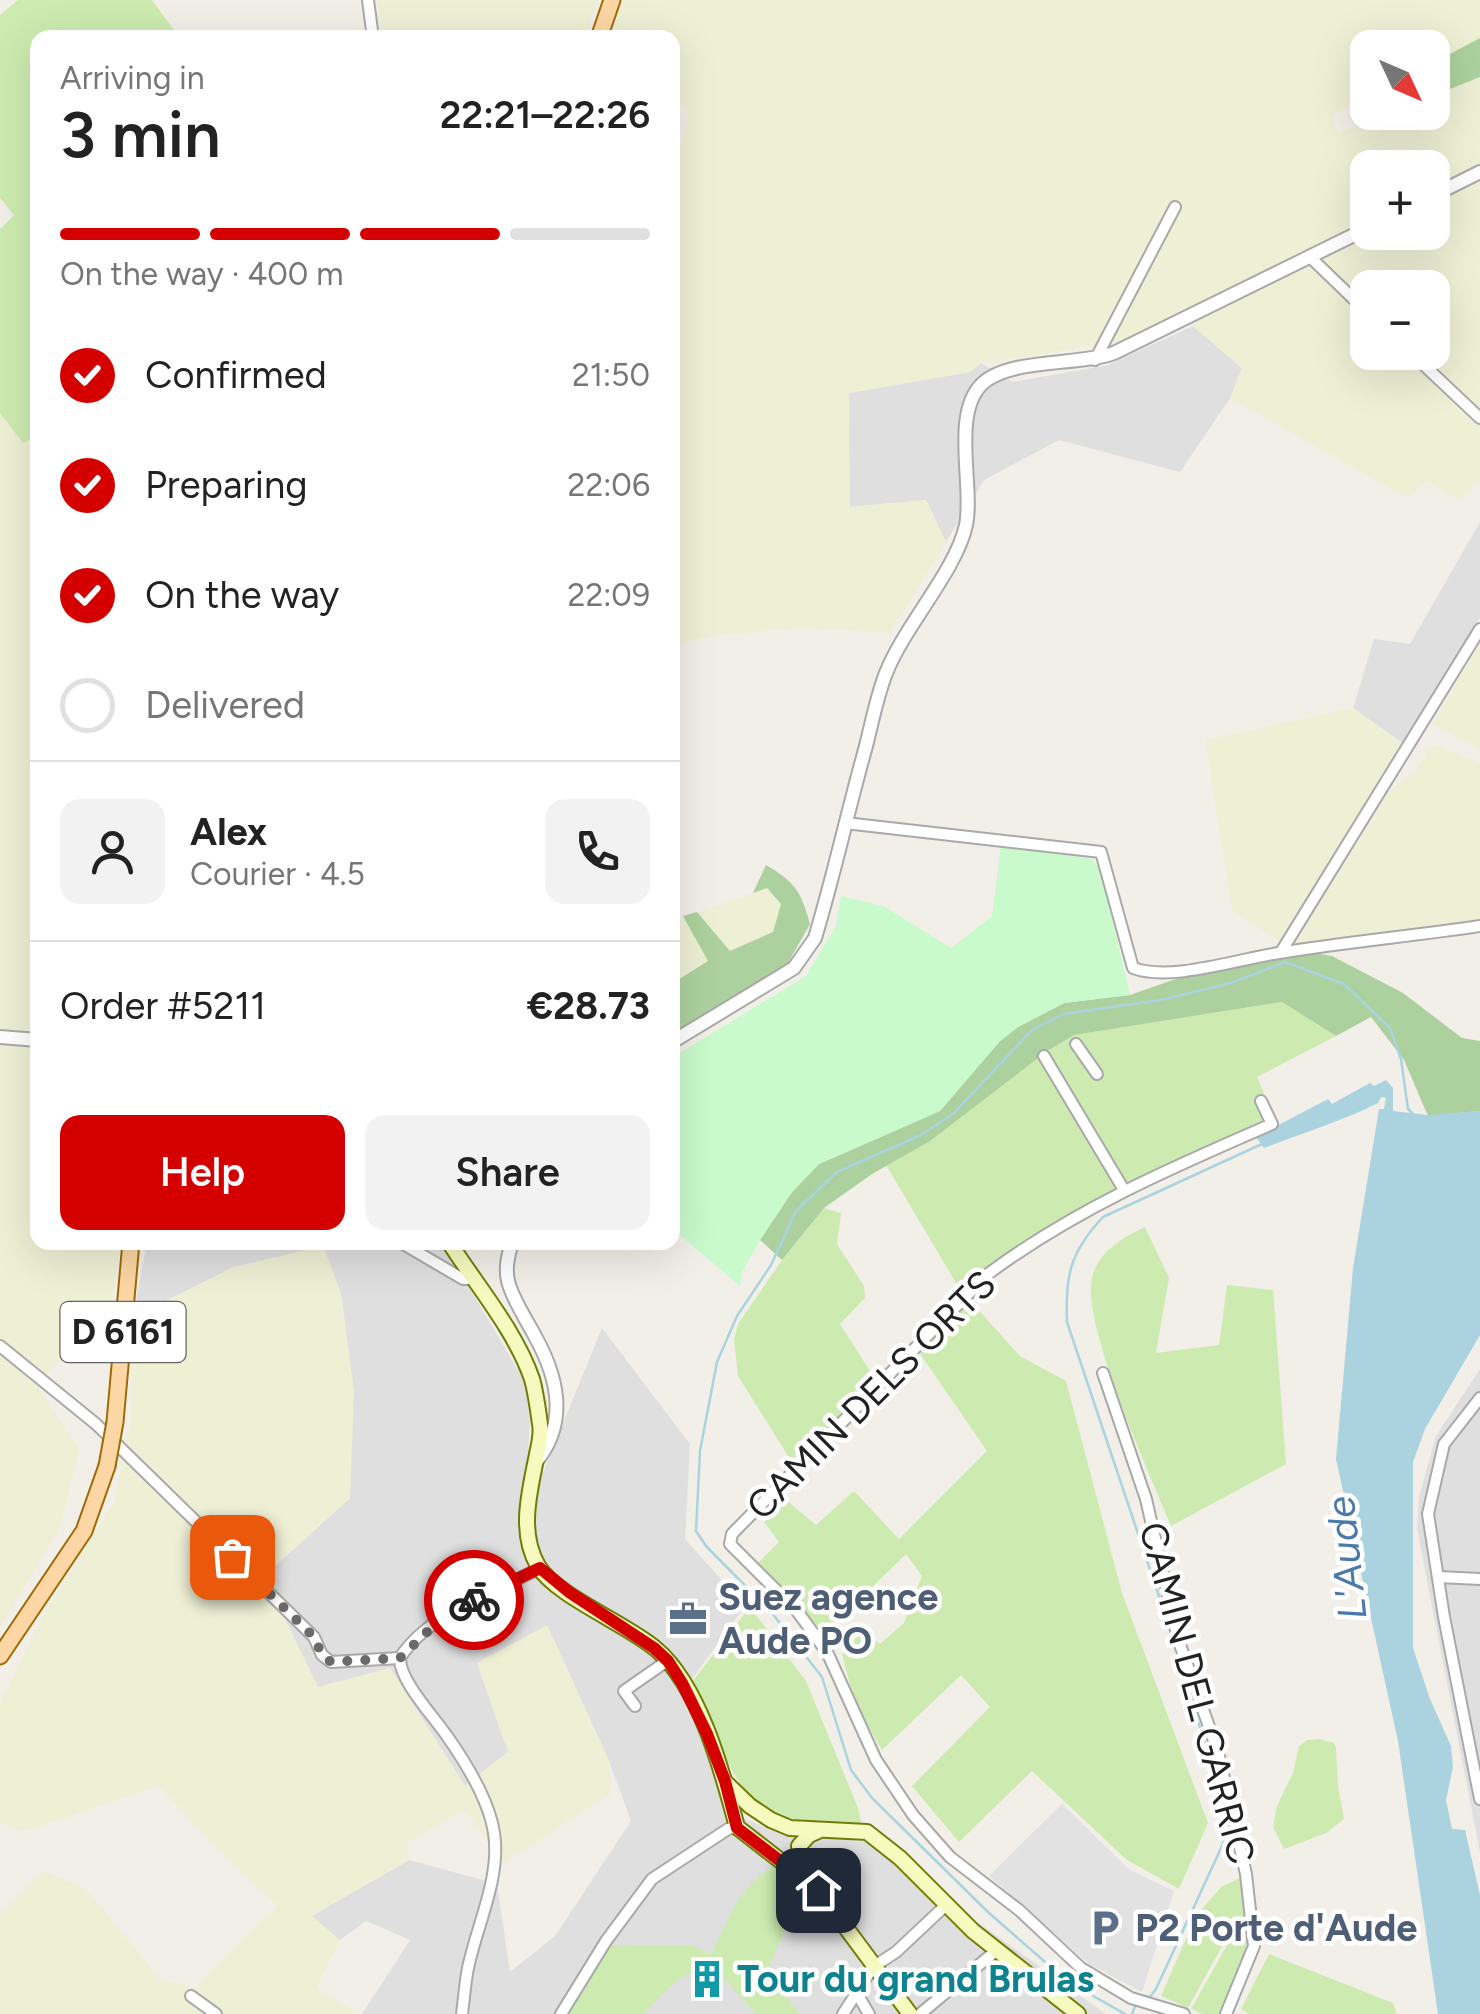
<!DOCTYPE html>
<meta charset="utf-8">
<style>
:root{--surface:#fff;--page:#f2f2f2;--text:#222;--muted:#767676;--line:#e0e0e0;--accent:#d40000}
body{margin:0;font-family:Figtree,sans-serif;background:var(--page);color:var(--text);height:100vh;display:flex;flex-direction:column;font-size:38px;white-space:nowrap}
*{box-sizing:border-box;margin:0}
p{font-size:32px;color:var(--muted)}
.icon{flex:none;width:55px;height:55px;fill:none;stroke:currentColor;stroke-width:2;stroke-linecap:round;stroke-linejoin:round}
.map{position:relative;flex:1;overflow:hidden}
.sheet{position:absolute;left:30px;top:30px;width:650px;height:1220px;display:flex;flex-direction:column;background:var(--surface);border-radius:20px;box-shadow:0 10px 40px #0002}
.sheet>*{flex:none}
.needle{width:65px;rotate:134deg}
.fabs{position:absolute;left:1350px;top:30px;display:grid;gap:20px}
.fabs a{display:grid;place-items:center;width:100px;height:100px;border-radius:20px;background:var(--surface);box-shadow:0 10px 40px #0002;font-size:50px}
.pin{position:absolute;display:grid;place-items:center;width:85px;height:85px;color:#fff;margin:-42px;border-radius:20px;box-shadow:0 5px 15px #0006}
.courier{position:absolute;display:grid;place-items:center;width:100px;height:100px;margin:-50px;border:8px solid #d40000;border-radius:50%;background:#fff;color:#222;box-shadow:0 2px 12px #0007}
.summary em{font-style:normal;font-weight:600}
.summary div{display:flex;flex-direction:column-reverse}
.summary{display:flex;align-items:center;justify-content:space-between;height:170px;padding:0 30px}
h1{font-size:65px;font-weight:600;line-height:75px}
.bar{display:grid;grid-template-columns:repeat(4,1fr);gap:15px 10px;align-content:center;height:120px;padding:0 30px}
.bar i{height:12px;border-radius:8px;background:var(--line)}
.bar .on{background:var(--accent)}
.bar p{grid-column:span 4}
.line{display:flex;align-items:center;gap:25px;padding:0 30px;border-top:2px solid var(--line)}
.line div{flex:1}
.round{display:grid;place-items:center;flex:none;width:105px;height:105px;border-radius:20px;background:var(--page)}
ol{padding:0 30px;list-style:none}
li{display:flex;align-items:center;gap:30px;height:110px}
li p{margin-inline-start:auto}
li .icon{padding:10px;border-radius:50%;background:var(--accent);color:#fff;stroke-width:4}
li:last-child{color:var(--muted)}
li i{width:55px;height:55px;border:5px solid var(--line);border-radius:50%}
.action{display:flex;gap:20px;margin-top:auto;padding:20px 30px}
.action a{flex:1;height:115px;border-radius:20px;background:var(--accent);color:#fff;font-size:40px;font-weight:600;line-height:115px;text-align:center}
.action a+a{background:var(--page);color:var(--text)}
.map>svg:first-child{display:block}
.residential{fill:#e0dfdf}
.farmland{fill:#eef0d5;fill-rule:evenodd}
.grass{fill:#cdebb0}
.forest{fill:#add19e}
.park{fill:#c8facc}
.parking{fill:#e2e2e2}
.water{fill:#aad3df}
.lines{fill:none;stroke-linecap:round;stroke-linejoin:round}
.stream{stroke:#aad3df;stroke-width:2.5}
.minor-casing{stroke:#a9a9a9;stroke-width:14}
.tertiary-casing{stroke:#a9a9a9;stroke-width:16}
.secondary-casing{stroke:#707d05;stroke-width:18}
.primary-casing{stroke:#a06b00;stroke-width:19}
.minor{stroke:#fff;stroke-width:10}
.tertiary{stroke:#fff;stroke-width:12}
.secondary{stroke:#f7fabf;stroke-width:14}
.primary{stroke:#fcd6a4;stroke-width:15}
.primary-bridge-casing{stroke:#a06b00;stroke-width:19;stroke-linecap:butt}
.primary-bridge{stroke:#fcd6a4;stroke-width:15}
.done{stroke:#6b6a68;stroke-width:10;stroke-dasharray:0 18}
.route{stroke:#d40000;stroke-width:12}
.labels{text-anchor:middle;stroke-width:9;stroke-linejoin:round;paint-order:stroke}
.shield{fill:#fff;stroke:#646464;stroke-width:2.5}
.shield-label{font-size:35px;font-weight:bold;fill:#222}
.street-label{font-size:38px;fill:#222;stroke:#fff}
.service-label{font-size:38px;font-weight:bold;fill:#4e5e75;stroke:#fff;text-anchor:start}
.culture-label{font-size:38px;font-weight:bold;fill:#0d838f;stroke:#fff;text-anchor:start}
.water-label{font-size:40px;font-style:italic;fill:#4a7aab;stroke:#fff}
</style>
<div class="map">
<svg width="1480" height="2014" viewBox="0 0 1480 2014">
<rect width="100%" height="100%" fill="#f2efe9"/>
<g class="residential">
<path d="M1193 326 1243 369 1230 398 1180 472 1059 440 984 480 946 542 926 500 849 507 848 393 970 372 981 363 1013 382 1108 365Z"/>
<path d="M1480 522V618L1404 744 1353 708 1374 639 1410 644Z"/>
<path d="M147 1243H443L525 1382 530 1420 524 1519 602 1328 690 1444 685 1539 745 1606 682 1693 743 1818 777 1832 866 1842 1106 2014H362L410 1940 366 1921 340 1940 311 1916 409 1860 497 1884 510 1972 555 1936 631 1821 609 1761 547 1625 508 1752 465 1786 390 1668 318 1688 264 1576 350 1498 234 1267 133 1317Z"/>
<path d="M1480 1369V1852L1417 1529 1419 1497 1436 1436Z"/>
</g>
<g class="farmland">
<path d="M377 0H598L585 37 383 38Z"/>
<path d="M623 0H1480V38L1433 63 1432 48H1368L1367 96 1332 115 1338 133 1390 113 1432 112 1433 96 1480 77V478L1459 500 1426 481 1408 498 1230 398 1242 368 1182 317 1120 342 981 363 970 372 849 393 850 507 926 500 946 542 890 633 799 628 714 636 673 645 672 175 689 114 682 103 673 105 672 38H610ZM1368 168H1432V232H1368ZM1368 288H1432V352H1368Z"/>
<path d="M0 413 23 442 38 435V1242L121 1243 108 1322 35 1383 80 1451 59 1530 0 1627Z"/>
<path d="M1480 642V750L1433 724Z"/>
<path d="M1352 708 1404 744 1279 941 1232 910 1205 740Z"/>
<path d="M1433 744 1480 763V923L1292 949 1392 787 1412 775Z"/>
<path d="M767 888 781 905 773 932 708 961 673 983V921Z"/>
<path d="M323 1246 341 1293 354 1391 350 1498 264 1576 318 1687 390 1668 465 1786 508 1752 477 1663 547 1625 609 1761 611 1793 504 1863 464 1809 407 1843 409 1860 312 1916 340 1940 316 1988 359 2014H0V1914L44 1871 86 1889 160 1979 195 1988 278 1906 223 1855 159 1786 23 1832 0 1822V1702L45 1613 114 1503 131 1417 133 1317 234 1267Z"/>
</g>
<g class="grass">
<path d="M18 0H152L179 37 38 38V435L23 443 0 413V229L14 215 0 198V15Z"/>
<path d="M1282 1002 1336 1036 1257 1077 1276 1120 1125 1185 963 1293 1020 1356 1066 1381 1122 1593 1208 1823 1179 1889 1127 1860 1032 1771 959 1842 912 1786 990 1707 961 1675 882 1750 855 1704 842 1654 863 1630 880 1644 904 1623 922 1576 906 1554 825 1633 755 1566 779 1542 764 1522 785 1499 816 1525 854 1491 899 1539 987 1451 914 1345 962 1293 886 1165C953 1128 1008 1074 1074 1035Z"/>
<path d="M824 1208 841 1213 837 1244 864 1286 865 1298 840 1324 877 1382 795 1467 738 1376 734 1339 738 1324 782 1260Z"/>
<path d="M1145 1227 1169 1278 1156 1353 1219 1345 1227 1285 1273 1290 1286 1464 1171 1526C1151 1476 1081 1325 1092 1278 1098 1252 1123 1237 1145 1227Z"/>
<path d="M750 1607 806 1681 858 1808 861 1823C730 1829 741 1779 692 1682Z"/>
<path d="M1319 1739 1334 1743 1336 1748 1338 1786 1344 1819 1326 1833 1284 1849 1273 1827 1277 1806 1293 1773 1299 1746 1307 1740Z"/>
<path d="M775 1865 805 1886 766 1973 800 2014H756L709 1962 675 1982 643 2014H568L609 1946 691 1945 712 1954C729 1917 739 1887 775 1865Z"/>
<path d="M1242 1877 1247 1919 1231 1930 1188 2008 1161 1996 1196 1916 1221 1887Z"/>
<path d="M1248 1926 1249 1945 1220 2014H1203L1191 2009 1230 1940Z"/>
<path d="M1269 1954 1393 2003 1397 2014H1249L1241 2009Z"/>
</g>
<g class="forest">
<path d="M1480 38V77L1433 96V63Z"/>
<path d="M766 865C795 882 801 891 810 924L788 963 726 1010 673 1042V983L708 961 683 916 697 912 730 951 773 932 781 904 767 888 753 893Z"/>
<path d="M1292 949 1332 956 1403 993 1462 1038 1480 1041V1111L1428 1116 1404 1060 1371 1017 1336 1036 1282 1002 1074 1035 1046 1052 930 1141 872 1174 824 1208 782 1260 760 1240 792 1192 819 1164 940 1111 1000 1041 1018 1027 1064 1003 1130 995 1230 960Z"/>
</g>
<path class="park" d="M1001 845 1092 859 1101 871 1130 995 1064 1003 1018 1027 1000 1041 940 1111 819 1164 792 1192 760 1240 742 1272 740 1286 673 1229V1057L806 976 836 926 841 896 883 906 951 948 992 916Z"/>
<path class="parking" d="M1062 1804 1130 1870 1174 1891 1142 1992 1089 1964 989 1876Z"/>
<path class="water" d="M1386 1080 1393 1088V1111L1428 1115 1480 1111V1335L1425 1429 1413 1462V1648L1430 1699 1451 1746 1453 1767 1446 1800 1452 1829 1465 1830 1480 1895V2014H1438L1398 1741 1336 1459 1353 1268 1379 1109H1384L1386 1098 1381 1097 1378 1103C1342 1121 1303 1133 1264 1148L1256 1137 1328 1099 1332 1104 1370 1083 1374 1086Z"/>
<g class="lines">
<g class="stream">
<path d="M1172 1635 1067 1322C1065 1276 1070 1252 1103 1217L1262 1144"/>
<path d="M1138 1996 1150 1997 1156 1989 1222 1846 1229 1823 1176 1648"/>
<path d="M1125 2014 1067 1981 989 1913 872 1798 851 1770 822 1677 772 1613 706 1546 696 1531 700 1451 717 1362 737 1316 771 1265 796 1211 837 1172 921 1135 953 1114 1032 1030 1064 1014 1161 1000 1231 983 1285 962 1344 984 1390 1028 1401 1059 1408 1109 1414 1115"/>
<path d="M1132 2014 1136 2004"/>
</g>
<g class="minor-casing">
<g id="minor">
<path d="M368 0 373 38"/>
<path d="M1309 256 1368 313"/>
<path d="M1410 352 1480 418"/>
<path d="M1095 360 1175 207"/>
<path d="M845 823 1101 852 1133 968C1171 982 1238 959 1279 953 1346 942 1413 936 1480 926"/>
<path d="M1281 952 1480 629"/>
<path d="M1076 1044 1097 1074"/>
<path d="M1044 1056 1124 1190"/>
<path d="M400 1242 463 1279H473"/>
<path d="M0 1346 96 1424 314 1637 322 1655 331 1662 400 1658"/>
<path d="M1103 1373 1146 1499 1178 1639 1218 1752 1246 1874 1254 1946 1226 2014"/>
<path d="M1480 1398 1444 1444 1428 1514 1444 1617 1480 1799"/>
<path d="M1438 1577 1480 1579"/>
<path d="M635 1706 624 1691 667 1661"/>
<path d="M856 1992 869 2014"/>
<path d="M191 1996 216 2014"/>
<path d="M462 2014C464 1999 465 1983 468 1968 477 1925 501 1877 494 1833 489 1800 466 1763 447 1736 434 1717 399 1680 400 1658 426 1615 497 1591 540 1568"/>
<path d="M561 2014 606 1941 652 1879 728 1829 737 1827"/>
<path d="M843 2014 873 1967 896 1952 946 1905"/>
<path d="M920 2014 997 1950"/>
<path d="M1184 2014 1131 1998 1081 1968 1019 1910 950 1857 913 1815 876 1760 827 1652 797 1611 730 1544 732 1534 988 1274C1075 1209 1173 1167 1272 1124L1261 1101"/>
</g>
</g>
<g class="tertiary-casing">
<g id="tertiary">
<path d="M1432 196 1480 172"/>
<path d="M0 1037 38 1040"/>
<path d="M672 1042 794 968 815 938C834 875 848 810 866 746 872 722 877 696 886 673 905 625 956 571 966 525 974 487 951 414 982 384 1009 358 1078 366 1114 353L1368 228"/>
<path d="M512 1242C508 1256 505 1268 508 1281 513 1301 527 1320 536 1338 559 1380 568 1424 535 1463"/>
</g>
</g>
<g class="secondary-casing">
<g id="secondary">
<path d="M449 1242C477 1286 515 1330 532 1379 536 1393 538 1410 540 1424 542 1434 539 1444 537 1454 530 1491 518 1531 538 1566 556 1596 627 1624 656 1649 700 1686 723 1774 737 1827"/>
<path d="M725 1782 750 1806 771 1820 790 1828 867 1832 900 1858 973 1931 1078 2014"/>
<path d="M737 1827 818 1890 910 2014"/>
<path d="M800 1875 799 1846 809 1835 818 1831"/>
</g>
</g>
<g class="primary-casing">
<g id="primary">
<path d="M599 38 612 0"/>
<path d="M115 1422 131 1242"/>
<path d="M0 1656 84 1531 107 1466"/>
</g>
</g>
<use href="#minor" class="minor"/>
<use href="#tertiary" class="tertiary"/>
<use href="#secondary" class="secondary"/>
<use href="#primary" class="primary"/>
<g class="primary-bridge-casing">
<path id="primary-bridge" d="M107 1466 115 1422"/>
</g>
<use href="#primary-bridge" class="primary-bridge"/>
</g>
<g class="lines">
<path class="done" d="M232 1557 314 1637 322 1655 331 1662 400 1658 429 1630 474 1600"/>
<path class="route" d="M474 1600 540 1568 569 1592 654 1648 668 1661 682 1683 707 1734 725 1781 737 1828 818 1890"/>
</g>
<defs>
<g id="office-bare" transform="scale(3)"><path d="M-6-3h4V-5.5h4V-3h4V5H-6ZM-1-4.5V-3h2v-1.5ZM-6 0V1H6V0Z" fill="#5c6f8a" stroke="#fff" stroke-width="2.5" paint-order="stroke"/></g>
<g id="parking-bare" transform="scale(3)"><path d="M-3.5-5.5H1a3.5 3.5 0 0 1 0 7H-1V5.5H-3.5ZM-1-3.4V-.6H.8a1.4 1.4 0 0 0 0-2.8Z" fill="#5c6f8a" stroke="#fff" stroke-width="2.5" paint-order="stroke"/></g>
<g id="building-bare" transform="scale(3)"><path d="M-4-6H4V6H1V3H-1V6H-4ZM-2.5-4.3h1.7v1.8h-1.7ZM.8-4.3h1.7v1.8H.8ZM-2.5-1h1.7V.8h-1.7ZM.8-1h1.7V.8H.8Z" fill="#0f9aa8" stroke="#fff" stroke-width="2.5" paint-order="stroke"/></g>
</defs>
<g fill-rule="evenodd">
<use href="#office-bare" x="688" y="1619"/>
<use href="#parking-bare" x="1105" y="1928"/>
<use href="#building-bare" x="707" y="1979"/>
</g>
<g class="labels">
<rect class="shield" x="60.5" y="1302" width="125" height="60" rx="8"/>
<g class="shield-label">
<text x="123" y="1344">D 6161</text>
</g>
<g class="street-label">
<text transform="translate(871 1395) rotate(-45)" y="13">CAMIN DELS ORTS</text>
<text transform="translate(1197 1693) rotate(75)" y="13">CAMIN DEL GARRIC</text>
</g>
<g class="service-label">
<text x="718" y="1610">Suez agence<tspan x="718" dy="44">Aude PO</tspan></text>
<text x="1135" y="1941">P2 Porte d'Aude</text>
</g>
<g class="culture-label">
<text x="737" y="1992">Tour du grand Brulas</text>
</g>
<g class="water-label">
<text transform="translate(1346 1558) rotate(-96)" y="14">L'Aude</text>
</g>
</g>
</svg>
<div class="fabs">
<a><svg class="needle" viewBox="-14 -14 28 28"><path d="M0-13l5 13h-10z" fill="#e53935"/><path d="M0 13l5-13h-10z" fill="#767676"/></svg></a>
<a>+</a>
<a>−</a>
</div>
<div class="pin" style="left:232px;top:1557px;background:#ea580c"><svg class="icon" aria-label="bag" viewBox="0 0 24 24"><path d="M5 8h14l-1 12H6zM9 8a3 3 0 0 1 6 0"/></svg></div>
<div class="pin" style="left:818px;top:1890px;background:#1f2937"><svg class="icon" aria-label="home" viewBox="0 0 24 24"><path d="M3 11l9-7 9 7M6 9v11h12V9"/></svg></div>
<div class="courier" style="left:474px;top:1600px"><svg class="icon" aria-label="bike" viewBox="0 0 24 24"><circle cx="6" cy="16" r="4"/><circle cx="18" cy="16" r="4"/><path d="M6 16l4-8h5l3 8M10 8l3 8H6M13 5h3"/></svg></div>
<section class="sheet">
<div class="summary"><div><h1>3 min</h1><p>Arriving in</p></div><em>22:21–22:26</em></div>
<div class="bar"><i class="on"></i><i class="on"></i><i class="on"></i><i></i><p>On the way · 400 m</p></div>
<ol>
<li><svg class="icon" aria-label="check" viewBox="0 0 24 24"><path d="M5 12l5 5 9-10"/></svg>Confirmed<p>21:50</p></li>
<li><svg class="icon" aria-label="check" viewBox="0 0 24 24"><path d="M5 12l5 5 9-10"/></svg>Preparing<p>22:06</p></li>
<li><svg class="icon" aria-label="check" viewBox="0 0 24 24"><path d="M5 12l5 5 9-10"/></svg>On the way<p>22:09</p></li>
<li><i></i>Delivered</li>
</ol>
<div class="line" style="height:180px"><a class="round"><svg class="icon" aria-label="person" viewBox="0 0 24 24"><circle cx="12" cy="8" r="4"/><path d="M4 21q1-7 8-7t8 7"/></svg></a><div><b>Alex</b><p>Courier · 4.5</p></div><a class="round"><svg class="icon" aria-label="phone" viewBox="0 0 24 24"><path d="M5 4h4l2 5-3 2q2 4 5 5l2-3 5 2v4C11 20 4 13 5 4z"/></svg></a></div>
<div class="line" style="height:130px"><div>Order #5211</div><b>€28.73</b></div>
<div class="action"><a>Help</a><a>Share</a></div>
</section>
</div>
